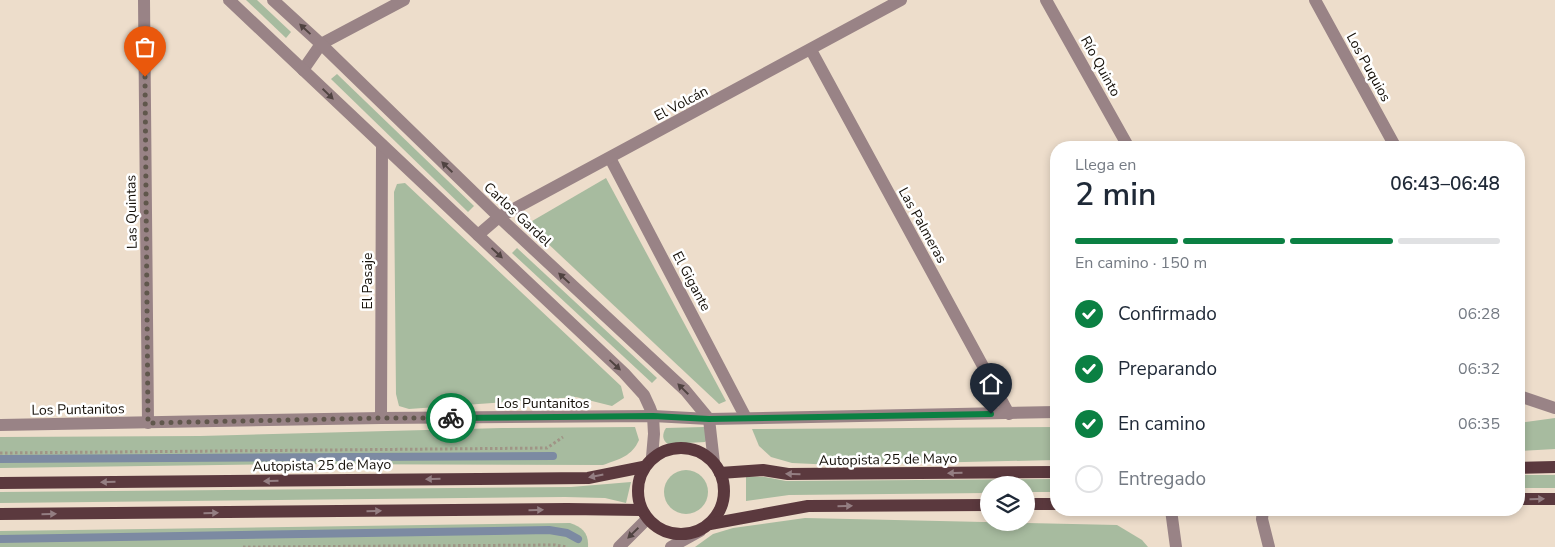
<!DOCTYPE html>
<html lang="es">
<meta charset="utf-8">
<style>
:root{--surface:#fff;--page:#f2f2f3;--text:#1f2937;--muted:#747a83;--line:#e0e1e3;--accent:#0b8043}
body{margin:0;font-family:"Nunito Sans",sans-serif;background:var(--page);color:var(--text);height:100vh;display:flex;flex-direction:column;font-size:19px;white-space:nowrap}
*{box-sizing:border-box;margin:0}
p{font-size:16px;color:var(--muted)}
.icon{flex:none;width:28px;height:28px;fill:none;stroke:currentColor;stroke-width:2;stroke-linecap:round;stroke-linejoin:round}
.map{position:relative;flex:1;overflow:hidden}
.details{position:absolute;left:1050px;top:141px;width:475px;height:375px;display:flex;flex-direction:column;background:var(--surface);border-radius:20px;box-shadow:0 2px 8px #0003}
.details>*{flex:none}
.tools{position:absolute;left:980px;top:476px;display:grid;gap:10px}
.tools a{display:grid;place-items:center;width:55px;height:55px;border-radius:50%;background:var(--surface);box-shadow:0 2px 8px #0003;font-size:25px}
.pin{position:absolute;display:grid;place-items:center;width:42px;height:42px;color:#fff;margin:-51px -21px;border-radius:50% 50% 50% 0;rotate:-45deg;box-shadow:0 0 5px #0007}
.pin .icon{rotate:45deg}
.courier{position:absolute;display:grid;place-items:center;width:50px;height:50px;margin:-25px;border:4px solid #0b8043;border-radius:50%;background:#fff;color:#222;box-shadow:0 1px 6px #0007}
.overview em{font-style:normal;font-weight:600}
.overview div{display:flex;flex-direction:column-reverse}
.overview{display:flex;align-items:center;justify-content:space-between;height:85px;padding:0 25px}
h1{font-size:32px;font-weight:600;line-height:38px}
.bar{display:grid;grid-template-columns:repeat(4,1fr);gap:8px 5px;align-content:center;height:60px;padding:0 25px}
.bar i{height:6px;border-radius:4px;background:var(--line)}
.bar .active{background:var(--accent)}
.bar p{grid-column:span 4}
ol{padding:0 25px;list-style:none}
li{display:flex;align-items:center;gap:15px;height:55px}
li p{margin-inline-start:auto}
li .icon{padding:5px;border-radius:50%;background:var(--accent);color:#fff;stroke-width:4}
li:last-child{color:var(--muted)}
li i{width:28px;height:28px;border:2px solid var(--line);border-radius:50%}
.map>svg:first-child{display:block}
.green{fill:#a7bb9f}
.lines{fill:none;stroke-linecap:round;stroke-linejoin:round}
.stream{stroke:#7c8aa2;stroke-width:8}
.path{stroke:#a09486;stroke-width:3;stroke-dasharray:2.5 2.5;stroke-linecap:butt}
.minor{stroke:#998386;stroke-width:12}
.tertiary{stroke:#998386;stroke-width:12}
.primary{stroke:#5b393e;stroke-width:12}
.oneway{fill:#504341}
.oneway2{fill:#947e82}
.done{stroke:#60574c;stroke-width:5;stroke-dasharray:0 9}
.route{stroke:#0b8043;stroke-width:6}
.labels{text-anchor:middle;stroke-width:5;stroke-linejoin:round;paint-order:stroke}
.street-label{font-size:14px;fill:#140f08;stroke:#fff}
</style>
<div class="map">
<svg width="1555" height="547" viewBox="0 0 1555 547">
<rect width="100%" height="100%" fill="#edddcb"/>
<g class="green">
<path d="M246 0H257L291 32 286 38Z"/>
<path d="M337 74 474 206 468 212 331 79Z"/>
<path d="M606 178 726 401 719 404 527 224Z"/>
<path d="M405 183 621 386 624 398 612 406 576 397 409 409 399 406 396 394 394 192 397 184Z"/>
<path d="M517 248 657 378 652 383 512 253Z"/>
<path d="M1555 418V449L1519 451V423Z"/>
<path d="M635 427 639 440C632 456 620 459 603 465L294 464 0 468V437L200 436 502 428Z"/>
<path d="M704 427 708 439 705 442 668 444C662 440 662 434 666 428Z"/>
<path d="M1056 427V460L835 465 792 463 771 457 759 446 752 429Z"/>
<circle cx="686" cy="492" r="22"/>
<rect x="1519" y="475" width="36" height="13"/>
<path d="M746 476 765 477 786 481 1056 479V492H1026V485H989V493L789 495 746 501Z"/>
<path d="M631 482 626 503 605 498 565 497 0 503V492L571 487Z"/>
<path d="M805 518 1117 525 1142 540 1148 547H695L713 534 733 528Z"/>
<path d="M570 523C582 527 589 533 588 547H0V531Z"/>
</g>
<g class="lines">
<g class="stream">
<path d="M0 459 553 456"/>
<path d="M0 539 549 530 567 533 578 539"/>
</g>
<g class="path">
<path d="M0 453 547 448 563 437"/>
<path d="M243 547 555 545 567 547"/>
</g>
<g class="minor">
<path d="M144 0 148 423"/>
<path d="M1046 0 1129 148"/>
<path d="M811 50 1009 414"/>
<path d="M303 70 321 44 404 0"/>
<path d="M610 158 746 418"/>
<path d="M478 235 499 217 901 0"/>
<path d="M1519 396 1555 408"/>
<path d="M381 418 382 145"/>
<path d="M1171 510 1176 547"/>
<path d="M1263 510 1262 519 1269 547"/>
</g>
<g class="tertiary">
<path d="M229 0 624 373 644 395 650 408 653 416 654 434 652 457"/>
<path d="M273 0 321 44 499 217 685 390 709 419 714 463"/>
<path d="M1315 0 1396 148"/>
<path d="M0 425 381 418 653 416 709 419 1056 412"/>
<path d="M619 547 647 519"/>
<path d="M671 547 700 531"/>
</g>
<g class="primary">
<circle cx="681" cy="491" r="43"/>
<path d="M1519 468 1555 467"/>
<path d="M720 473 763 470 788 474 1056 472"/>
<path d="M0 483 588 478 643 467"/>
<path d="M1519 499H1555"/>
<path d="M1026 504H1056"/>
<path d="M0 514 567 509 641 510"/>
<path d="M710 524 808 506 989 505"/>
</g>
</g>
<defs><path id="oneway-solid" d="M-6-.8H1V-3.2L6.5 0L1 3.2V.8H-6Z" transform="scale(1.25)"/></defs>
<g class="oneway">
<use href="#oneway-solid" transform="translate(305 29) rotate(-137)"/>
<use href="#oneway-solid" transform="translate(328 94) rotate(44)"/>
<use href="#oneway-solid" transform="translate(447 167) rotate(-136)"/>
<use href="#oneway-solid" transform="translate(497 253) rotate(43)"/>
<use href="#oneway-solid" transform="translate(564 278) rotate(-137)"/>
<use href="#oneway-solid" transform="translate(615 365) rotate(43)"/>
<use href="#oneway-solid" transform="translate(683 389) rotate(-135)"/>
<use href="#oneway-solid" transform="translate(633 533) rotate(136)"/>
</g>
<g class="oneway2">
<use href="#oneway-solid" transform="translate(955 473) rotate(179)"/>
<use href="#oneway-solid" transform="translate(793 474) rotate(-178)"/>
<use href="#oneway-solid" transform="translate(596 476) rotate(169)"/>
<use href="#oneway-solid" transform="translate(433 479) rotate(179)"/>
<use href="#oneway-solid" transform="translate(271 481) rotate(179)"/>
<use href="#oneway-solid" transform="translate(108 482) rotate(179)"/>
<use href="#oneway-solid" transform="translate(1537 499) rotate(-1)"/>
<use href="#oneway-solid" transform="translate(845 506) rotate(-1)"/>
<use href="#oneway-solid" transform="translate(536 510) rotate(-1)"/>
<use href="#oneway-solid" transform="translate(374 511) rotate(-1)"/>
<use href="#oneway-solid" transform="translate(211 513) rotate(-1)"/>
<use href="#oneway-solid" transform="translate(49 514) rotate(-1)"/>
</g>
<g class="lines">
<path class="done" d="M145 77 148 423 381 418H451"/>
<path class="route" d="M451 418 653 416 709 419 991 414"/>
</g>
<g class="labels">
<g class="street-label">
<text transform="translate(1101 66) rotate(61)" y="5">Río Quinto</text>
<text transform="translate(1369 67) rotate(61)" y="5">Los Puquios</text>
<text transform="translate(681 103) rotate(-28)" y="5">El Volcán</text>
<text transform="translate(131 212) rotate(-91)" y="5">Las Quintas</text>
<text transform="translate(518 214) rotate(43)" y="5">Carlos Gardel</text>
<text transform="translate(923 225) rotate(61)" y="5">Las Palmeras</text>
<text transform="translate(367 281) rotate(-90)" y="5">El Pasaje</text>
<text transform="translate(692 281) rotate(62)" y="5">El Gigante</text>
<text x="543" y="408">Los Puntanitos</text>
<text transform="translate(78 409) rotate(-1)" y="5">Los Puntanitos</text>
<text transform="translate(888 459) rotate(-1)" y="5">Autopista 25 de Mayo</text>
<text transform="translate(322 465) rotate(-1)" y="5">Autopista 25 de Mayo</text>
</g>
</g>
</svg>
<div class="tools">
<a><svg class="icon" aria-label="layers" viewBox="0 0 24 24"><path d="M12 4l9 5-9 5-9-5zM3 14l9 5 9-5"/></svg></a>
</div>
<div class="pin" style="left:145px;top:77px;background:#ea580c"><svg class="icon" aria-label="bag" viewBox="0 0 24 24"><path d="M5 8h14l-1 12H6zM9 8a3 3 0 0 1 6 0"/></svg></div>
<div class="pin" style="left:991px;top:414px;background:#1f2937"><svg class="icon" aria-label="home" viewBox="0 0 24 24"><path d="M3 11l9-7 9 7M6 9v11h12V9"/></svg></div>
<div class="courier" style="left:451px;top:418px"><svg class="icon" aria-label="bike" viewBox="0 0 24 24"><circle cx="6" cy="16" r="4"/><circle cx="18" cy="16" r="4"/><path d="M6 16l4-8h5l3 8M10 8l3 8H6M13 5h3"/></svg></div>
<section class="details">
<div class="overview"><div><h1>2 min</h1><p>Llega en</p></div><em>06:43–06:48</em></div>
<div class="bar"><i class="active"></i><i class="active"></i><i class="active"></i><i></i><p>En camino · 150 m</p></div>
<ol>
<li><svg class="icon" aria-label="check" viewBox="0 0 24 24"><path d="M5 12l5 5 9-10"/></svg>Confirmado<p>06:28</p></li>
<li><svg class="icon" aria-label="check" viewBox="0 0 24 24"><path d="M5 12l5 5 9-10"/></svg>Preparando<p>06:32</p></li>
<li><svg class="icon" aria-label="check" viewBox="0 0 24 24"><path d="M5 12l5 5 9-10"/></svg>En camino<p>06:35</p></li>
<li><i></i>Entregado</li>
</ol>
</section>
</div>
